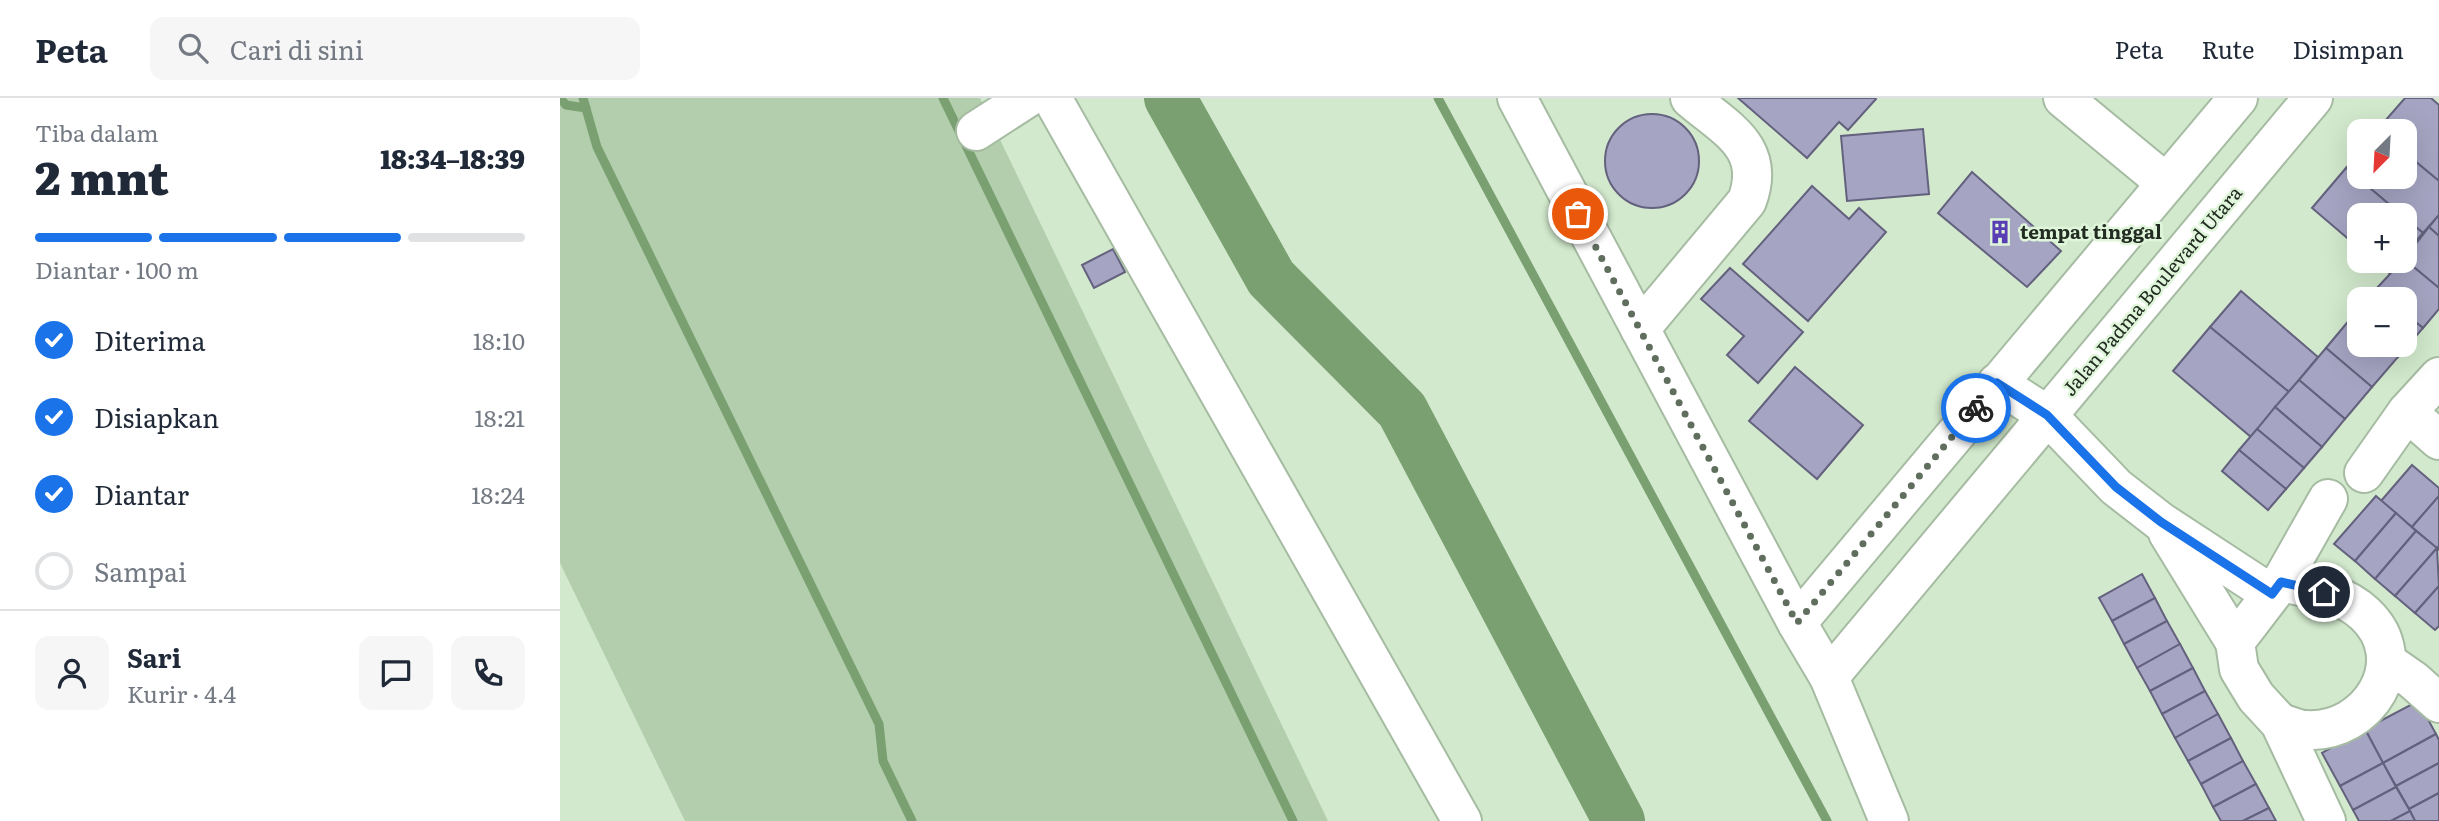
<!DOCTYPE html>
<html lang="id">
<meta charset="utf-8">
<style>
:root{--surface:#fff;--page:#f6f6f7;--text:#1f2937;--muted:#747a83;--line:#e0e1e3;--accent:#1a73e8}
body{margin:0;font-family:Literata,serif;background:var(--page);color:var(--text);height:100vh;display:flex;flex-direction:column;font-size:26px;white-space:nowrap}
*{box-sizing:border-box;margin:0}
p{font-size:23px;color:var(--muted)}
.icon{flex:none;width:38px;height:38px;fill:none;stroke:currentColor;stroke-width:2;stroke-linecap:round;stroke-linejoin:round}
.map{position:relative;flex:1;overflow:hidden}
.panel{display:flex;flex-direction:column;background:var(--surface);width:560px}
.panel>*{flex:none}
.needle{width:46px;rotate:204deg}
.buttons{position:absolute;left:1787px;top:21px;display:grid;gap:14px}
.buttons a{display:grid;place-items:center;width:70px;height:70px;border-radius:14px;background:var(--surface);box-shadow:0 7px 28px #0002;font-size:35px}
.pin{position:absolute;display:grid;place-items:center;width:60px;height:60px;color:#fff;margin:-30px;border:4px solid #fff;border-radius:50%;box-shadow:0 2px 7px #0007}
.courier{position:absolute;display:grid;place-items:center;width:70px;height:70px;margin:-35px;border:5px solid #1a73e8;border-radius:50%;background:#fff;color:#222;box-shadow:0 2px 9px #0007}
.overview em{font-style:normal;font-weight:800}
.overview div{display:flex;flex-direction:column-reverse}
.overview{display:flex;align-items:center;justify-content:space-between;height:119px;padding:0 35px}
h1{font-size:46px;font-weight:800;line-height:52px}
.bar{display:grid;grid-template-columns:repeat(4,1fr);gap:10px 7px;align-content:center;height:84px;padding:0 35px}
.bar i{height:9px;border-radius:5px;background:var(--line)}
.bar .active{background:var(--accent)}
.bar p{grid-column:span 4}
.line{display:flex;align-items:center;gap:18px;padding:0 35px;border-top:2px solid var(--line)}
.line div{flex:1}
.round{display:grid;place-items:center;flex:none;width:74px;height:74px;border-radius:14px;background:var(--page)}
ol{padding:0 35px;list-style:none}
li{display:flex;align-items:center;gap:21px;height:77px}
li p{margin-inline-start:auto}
li .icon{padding:7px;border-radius:50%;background:var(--accent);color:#fff;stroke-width:4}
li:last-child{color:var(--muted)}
li i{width:38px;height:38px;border:4px solid var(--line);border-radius:50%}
header{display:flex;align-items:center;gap:42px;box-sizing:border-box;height:98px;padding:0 35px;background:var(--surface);border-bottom:2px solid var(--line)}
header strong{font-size:33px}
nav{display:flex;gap:38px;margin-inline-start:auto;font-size:24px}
.search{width:490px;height:63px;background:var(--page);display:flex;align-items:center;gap:18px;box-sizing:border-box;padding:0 24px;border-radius:14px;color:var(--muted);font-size:26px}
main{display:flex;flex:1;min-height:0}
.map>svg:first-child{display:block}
.green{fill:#b2ceac}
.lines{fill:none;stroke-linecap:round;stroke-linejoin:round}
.stream{stroke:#7aa072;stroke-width:9}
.river{stroke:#7aa072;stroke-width:52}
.building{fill:#a5a4c2;stroke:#63617d;stroke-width:2}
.minor-casing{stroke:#a6bca2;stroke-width:42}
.minor{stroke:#fff;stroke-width:38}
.done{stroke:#606e5e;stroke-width:7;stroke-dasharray:0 12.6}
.route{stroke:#1a73e8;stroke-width:9}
.labels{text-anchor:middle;stroke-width:5;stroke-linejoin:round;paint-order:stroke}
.poi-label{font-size:19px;font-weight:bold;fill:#232c22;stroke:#dff6da;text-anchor:start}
.street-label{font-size:19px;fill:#232c22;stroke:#dff6da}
</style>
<header>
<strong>Peta</strong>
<div class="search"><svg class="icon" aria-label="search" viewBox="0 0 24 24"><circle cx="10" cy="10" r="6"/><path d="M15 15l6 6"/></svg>Cari di sini</div>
<nav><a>Peta</a><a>Rute</a><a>Disimpan</a></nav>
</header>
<main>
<section class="panel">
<div class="overview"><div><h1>2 mnt</h1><p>Tiba dalam</p></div><em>18:34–18:39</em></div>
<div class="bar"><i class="active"></i><i class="active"></i><i class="active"></i><i></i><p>Diantar · 100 m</p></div>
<ol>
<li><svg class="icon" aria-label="check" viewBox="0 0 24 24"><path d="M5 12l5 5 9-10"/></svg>Diterima<p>18:10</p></li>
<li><svg class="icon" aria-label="check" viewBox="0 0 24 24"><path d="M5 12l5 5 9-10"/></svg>Disiapkan<p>18:21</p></li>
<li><svg class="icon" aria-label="check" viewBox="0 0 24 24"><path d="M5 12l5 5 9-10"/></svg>Diantar<p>18:24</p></li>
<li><i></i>Sampai</li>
</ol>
<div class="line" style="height:126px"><a class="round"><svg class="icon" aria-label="person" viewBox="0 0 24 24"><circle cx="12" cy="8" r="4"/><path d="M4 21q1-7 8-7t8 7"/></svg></a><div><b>Sari</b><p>Kurir · 4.4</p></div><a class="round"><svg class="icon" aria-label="chat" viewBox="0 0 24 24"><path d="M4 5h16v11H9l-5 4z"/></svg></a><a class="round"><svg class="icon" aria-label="phone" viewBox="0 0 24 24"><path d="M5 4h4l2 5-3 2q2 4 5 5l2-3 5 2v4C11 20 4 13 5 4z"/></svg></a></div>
</section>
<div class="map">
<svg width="1879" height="723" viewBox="0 0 1879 723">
<rect width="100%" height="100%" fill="#d2e9cd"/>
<path class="green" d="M0 0H420L768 723H125L0 465Z"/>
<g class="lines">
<g class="stream">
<path d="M0 0 6 7 26 10"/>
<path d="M23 0 37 49 319 626 323 663 352 723"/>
<path d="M383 0 733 723"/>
<path d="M878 0 1267 723"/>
</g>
<path class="river" d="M610 0 711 180 842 312 1059 723"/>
</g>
<g class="building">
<path d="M1178 0H1315L1316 1 1288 32 1279 24 1247 60Z"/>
<path d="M1845 0H1871L1879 7V83L1844 54V33L1818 31Z"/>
<circle cx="1092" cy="63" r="47"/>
<path d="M1363 31 1369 96 1287 103 1281 38Z"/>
<path d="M1799 54V79H1844V54L1879 83V117L1863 135 1786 70Z"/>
<path d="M1786 70 1842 117H1799V150L1752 110Z"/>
<path d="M1412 74 1501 153 1467 189 1378 115Z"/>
<path d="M1252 88 1289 121 1299 110 1326 134 1248 223 1183 166Z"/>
<path d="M1879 117V138L1869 129Z"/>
<path d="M1844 119 1863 135 1844 157Z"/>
<path d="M1869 129 1879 138V190L1844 161Z"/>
<path d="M553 151 565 174 534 190 522 167Z"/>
<path d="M1844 161 1879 190V211L1863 230 1844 215V201H1829L1816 191Z"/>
<path d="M1814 163H1840L1829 175Z"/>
<path d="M1170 170 1243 234 1198 285 1167 257 1184 238 1141 201Z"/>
<path d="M1816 191 1829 201H1807Z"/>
<path d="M1681 193 1758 259 1729 294 1650 229Z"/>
<path d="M1844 215 1863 230 1838 259 1823 247H1844Z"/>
<path d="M1791 220 1799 227V247H1823L1838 259 1812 289 1766 250Z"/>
<path d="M1650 229 1729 294 1691 339 1613 273Z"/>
<path d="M1766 250 1812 289 1785 321 1739 282Z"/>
<path d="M1235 269 1303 327 1257 381 1189 323Z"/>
<path d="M1739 282 1785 321 1762 349 1715 309Z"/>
<path d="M1715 309 1762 349 1744 370 1697 331Z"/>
<path d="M1697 331 1744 370 1726 391 1679 352Z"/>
<path d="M1679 352 1726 391 1708 412 1662 373Z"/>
<path d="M1852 367 1879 390V398L1852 429 1821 403Z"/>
<path d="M1816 398 1836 415 1795 463 1774 446Z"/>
<path d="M1879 398V452L1852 429Z"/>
<path d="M1836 415 1856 433 1815 481 1795 463Z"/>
<path d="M1856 433 1877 450 1835 498 1815 481Z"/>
<path d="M1877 450 1879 488 1855 515 1835 498Z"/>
<path d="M1582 476 1595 500 1552 523 1539 500Z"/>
<path d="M1879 488V528L1875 532 1855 515Z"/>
<path d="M1595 500 1607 523 1564 546 1552 523Z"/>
<path d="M1607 523 1620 546 1577 570 1564 546Z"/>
<path d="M1620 546 1633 570 1590 593 1577 570Z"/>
<path d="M1633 570 1645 593 1602 616 1590 593Z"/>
<path d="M1645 593 1658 616 1615 640 1602 616Z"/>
<path d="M1858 603 1876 636 1823 665 1805 631Z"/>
<path d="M1658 616 1671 640 1628 663 1615 640Z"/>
<path d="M1805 631 1823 665 1780 688 1762 655Z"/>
<path d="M1876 636 1879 642V665L1836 688 1823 665Z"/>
<path d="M1671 640 1683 663 1641 686 1628 663Z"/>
<path d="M1683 663 1696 686 1653 709 1641 686Z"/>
<path d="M1823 665 1836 689 1793 712 1780 688Z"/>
<path d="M1879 665V695L1849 711 1836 688Z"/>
<path d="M1696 686 1709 710 1683 723H1661L1653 709Z"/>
<path d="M1836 689 1850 713 1831 723H1799L1793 712Z"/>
<path d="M1879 695V723H1855L1849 711Z"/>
<path d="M1709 710 1716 723H1683Z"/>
<path d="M1850 713 1855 723H1831Z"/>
</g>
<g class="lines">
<g class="minor-casing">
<g id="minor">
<path d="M492 0 902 723"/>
<path d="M957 0 1237 525 1269 579 1329 723"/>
<path d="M1503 0 1606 85"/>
<path d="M416 33 467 0"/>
<path d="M1080 231 1187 103C1207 49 1166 31 1130 0"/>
<path d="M1437 285 1487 317 1556 389 1601 424 1711 496"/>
<path d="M1847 314 1879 342"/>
<path d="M1804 375 1847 314 1879 279"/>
<path d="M1608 435 1675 544"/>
<path d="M1237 525 1678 0"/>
<path d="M1827 564 1853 582 1879 605"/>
<path d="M1269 579 1753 0"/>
<path d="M1720 625C1728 627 1738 632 1746 632 1808 636 1855 563 1805 516 1783 495 1750 490 1721 484"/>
<path d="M1766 723 1720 625 1696 599 1679 571 1675 544 1721 484 1768 401"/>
</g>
</g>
<use href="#minor" class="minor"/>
</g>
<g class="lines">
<path class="done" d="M1018 116 1237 525 1416 310"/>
<path class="route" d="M1416 310 1437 285 1487 317 1556 389 1601 424 1712 496 1721 484 1764 494"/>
</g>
<defs>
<g id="building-bare" transform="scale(1.89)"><path d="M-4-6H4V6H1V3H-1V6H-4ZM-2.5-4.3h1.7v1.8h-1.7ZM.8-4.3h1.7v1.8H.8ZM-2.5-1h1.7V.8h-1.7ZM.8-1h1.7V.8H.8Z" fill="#583db5" stroke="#dff6da" stroke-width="2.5" paint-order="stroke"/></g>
</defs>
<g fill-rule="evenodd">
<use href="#building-bare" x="1440" y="134"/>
</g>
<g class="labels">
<g class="poi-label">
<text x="1460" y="141">tempat tinggal</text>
</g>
<g class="street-label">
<text transform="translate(1592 193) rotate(-50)" y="7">Jalan Padma Boulevard Utara</text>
</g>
</g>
</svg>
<div class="buttons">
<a><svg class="needle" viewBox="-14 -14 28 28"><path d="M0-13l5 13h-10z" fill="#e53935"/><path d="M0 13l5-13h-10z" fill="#747a83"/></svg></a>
<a>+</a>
<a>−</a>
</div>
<div class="pin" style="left:1018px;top:116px;background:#ea580c"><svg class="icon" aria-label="bag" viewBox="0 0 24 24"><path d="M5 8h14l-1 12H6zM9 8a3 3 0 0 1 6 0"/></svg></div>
<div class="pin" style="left:1764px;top:494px;background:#1f2937"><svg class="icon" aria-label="home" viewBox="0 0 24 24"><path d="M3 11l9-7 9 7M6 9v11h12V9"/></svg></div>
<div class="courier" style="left:1416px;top:310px"><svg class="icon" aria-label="bike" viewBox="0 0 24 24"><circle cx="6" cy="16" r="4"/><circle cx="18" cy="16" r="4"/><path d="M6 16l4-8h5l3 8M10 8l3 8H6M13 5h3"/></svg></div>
</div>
</main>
